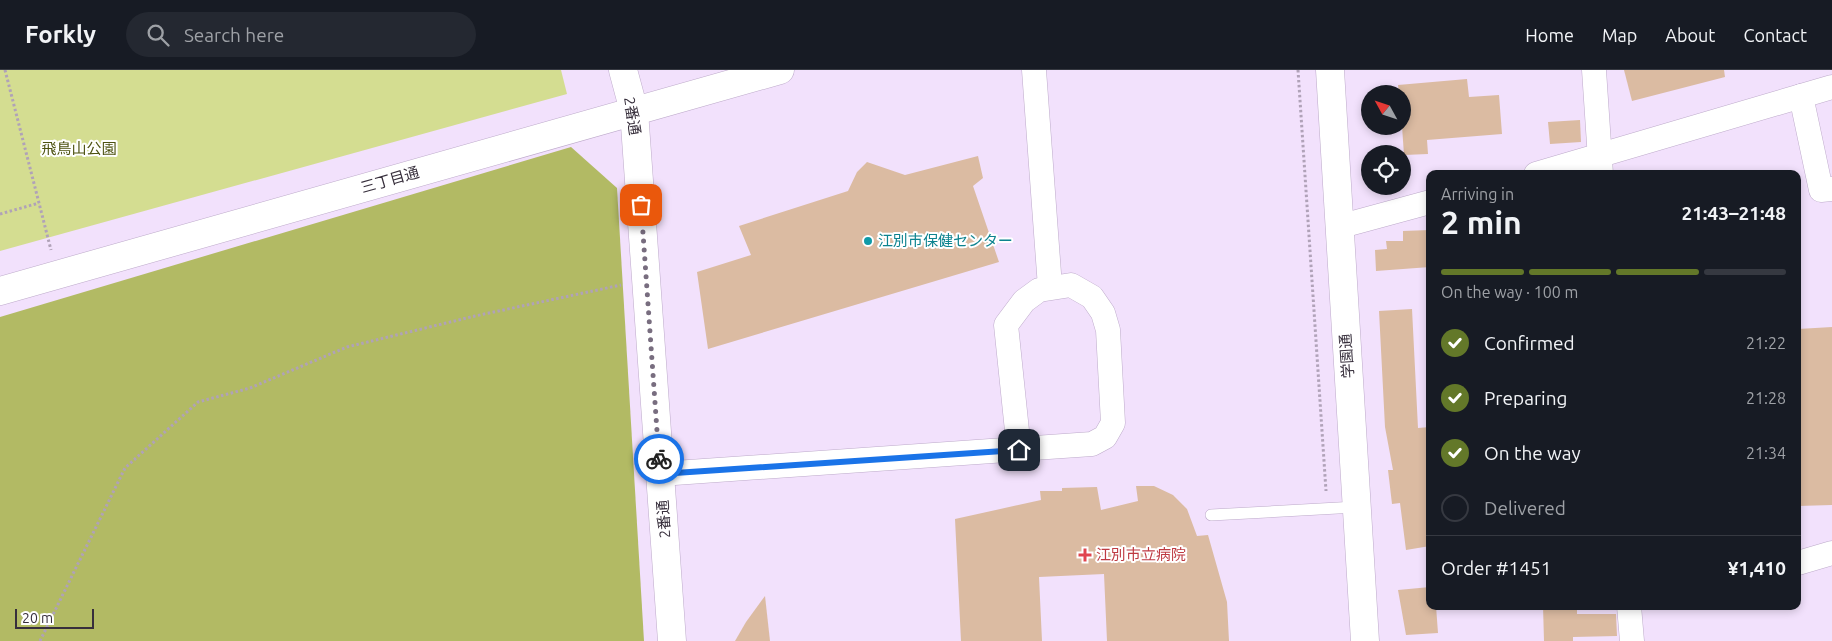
<!DOCTYPE html>
<meta charset="utf-8">
<style>
:root{--surface:#171b24;--page:#242831;--text:#f1f3f6;--muted:#9ea1a6;--line:#363941;--accent:#637829}
body{margin:0;font-family:Ubuntu,"Noto Sans JP",sans-serif;background:var(--page);color:var(--text);height:100vh;display:flex;flex-direction:column;font-size:19px;white-space:nowrap}
*{box-sizing:border-box;margin:0}
p{font-size:16px;color:var(--muted)}
.icon{flex:none;width:28px;height:28px;fill:none;stroke:currentColor;stroke-width:2;stroke-linecap:round;stroke-linejoin:round}
.map{position:relative;flex:1;overflow:hidden}
.sheet{position:absolute;left:1426px;top:100px;width:375px;height:440px;display:flex;flex-direction:column;background:var(--surface);border-radius:10px;box-shadow:0 2px 8px #0003}
.sheet>*{flex:none}
.needle{width:32px;rotate:310deg}
.controls{position:absolute;left:1361px;top:15px;display:grid;gap:10px}
.controls a{display:grid;place-items:center;width:50px;height:50px;border-radius:50%;background:var(--surface);box-shadow:0 2px 8px #0003;font-size:25px}
.scale{position:absolute;left:15px;bottom:12px;width:79px;box-sizing:border-box;padding-left:5px;border:2px solid #372f3c;border-top:0;font-size:14px;line-height:18px;white-space:nowrap;color:#372f3c;-webkit-text-stroke:4px #fff;paint-order:stroke}
.pin{position:absolute;display:grid;place-items:center;width:42px;height:42px;color:#fff;margin:-21px;border-radius:10px;box-shadow:0 2px 8px #0006}
.courier{position:absolute;display:grid;place-items:center;width:50px;height:50px;margin:-25px;border:4px solid #1a73e8;border-radius:50%;background:#fff;color:#222;box-shadow:0 1px 6px #0007}
.summary em{font-style:normal;font-weight:700}
.summary div{display:flex;flex-direction:column-reverse}
.summary{display:flex;align-items:center;justify-content:space-between;height:85px;padding:0 15px}
h1{font-size:32px;font-weight:700;line-height:38px}
.bar{display:grid;grid-template-columns:repeat(4,1fr);gap:8px 5px;align-content:center;height:60px;padding:0 15px}
.bar i{height:6px;border-radius:4px;background:var(--line)}
.bar .active{background:var(--accent)}
.bar p{grid-column:span 4}
.line{display:flex;align-items:center;gap:12px;padding:0 15px;border-top:1px solid var(--line)}
.line div{flex:1}
ol{padding:0 15px;list-style:none}
li{display:flex;align-items:center;gap:15px;height:55px}
li p{margin-inline-start:auto}
li .icon{padding:5px;border-radius:50%;background:var(--accent);color:#fff;stroke-width:4}
li:last-child{color:var(--muted)}
li i{width:28px;height:28px;border:2px solid var(--line);border-radius:50%}
header{display:flex;align-items:center;gap:30px;box-sizing:border-box;height:70px;padding:0 25px;background:var(--surface);border-bottom:1px solid var(--line)}
header strong{font-size:24px}
nav{display:flex;gap:28px;margin-inline-start:auto;font-size:18px}
.search{width:350px;height:45px;background:var(--page);display:flex;align-items:center;gap:12px;box-sizing:border-box;padding:0 18px;border-radius:28px;color:var(--muted);font-size:19px}
.map>svg:first-child{display:block}
.green{fill:#d4dd91}
.forest{fill:#b2ba64}
.building{fill:#dbbba2}
.lines{fill:none;stroke-linecap:round;stroke-linejoin:round}
.service-casing{stroke:#bdaaca;stroke-width:12}
.minor-casing{stroke:#bdaaca;stroke-width:25}
.tertiary-casing{stroke:#bdaaca;stroke-width:29}
.path{stroke:#b0a2b8;stroke-width:3;stroke-dasharray:2.5 2.5;stroke-linecap:butt}
.service{stroke:#fff;stroke-width:11}
.minor{stroke:#fff;stroke-width:24}
.tertiary{stroke:#fff;stroke-width:28}
.done{stroke:#786d7f;stroke-width:5;stroke-dasharray:0 9}
.route{stroke:#1a73e8;stroke-width:6}
.culture-dot{fill:#0f9aa8;stroke:#fff;stroke-width:2}
.health-dot{fill:#e0444e;stroke:#fff;stroke-width:2}
.labels{text-anchor:middle;stroke-width:4;stroke-linejoin:round;paint-order:stroke}
.street-label{font-size:15px;fill:#372f3c;stroke:#fff}
.park-label{font-size:15px;fill:#4d5211;stroke:#fff}
.culture-label{font-size:15px;fill:#0d838f;stroke:#fff;text-anchor:start}
.health-label{font-size:15px;fill:#be3a42;stroke:#fff;text-anchor:start}
</style>
<header>
<strong>Forkly</strong>
<div class="search"><svg class="icon" aria-label="search" viewBox="0 0 24 24"><circle cx="10" cy="10" r="6"/><path d="M15 15l6 6"/></svg>Search here</div>
<nav><a>Home</a><a>Map</a><a>About</a><a>Contact</a></nav>
</header>
<div class="map">
<svg width="1832" height="571" viewBox="0 0 1832 571">
<rect width="100%" height="100%" fill="#f2e1fc"/>
<path class="green" d="M0 0H561L567 24 0 181Z"/>
<path class="forest" d="M571 77 617 118 644 571H0V247Z"/>
<g class="building">
<path d="M1624 0H1724L1725 7 1632 31Z"/>
<path d="M1467 9 1469 27 1499 25 1502 64 1427 70 1428 84 1404 85 1402 56V24H1399L1398 15Z"/>
<path d="M1580 50 1581 72 1550 74 1548 52Z"/>
<path d="M978 86 983 108 973 116 999 192 708 279 697 202 751 185 739 156 848 121 857 102 867 92 905 105Z"/>
<path d="M1430 160V197L1376 201 1375 180 1387 179 1386 171H1403V161Z"/>
<path d="M1412 239 1418 358 1430 357V476L1406 480 1400 433 1392 434 1388 400H1393L1385 357 1379 241Z"/>
<path d="M1832 257V435L1798 436V259Z"/>
<path d="M1136 416H1154L1173 425 1187 439 1197 466 1208 465 1227 532 1229 571H1107L1104 504 1039 507 1042 571H961L955 449 1041 430 1040 421H1062V418L1097 417 1101 440 1138 431Z"/>
<path d="M1430 517V536H1436L1438 563 1406 565 1398 520Z"/>
<path d="M765 526 770 571H735L746 552Z"/>
<path d="M1543 536H1577V544H1616L1617 566 1573 567V571H1544Z"/>
</g>
<g class="lines">
<g class="service-casing">
<path id="service" d="M1211 445 1356 437"/>
</g>
<g class="minor-casing">
<g id="minor">
<path d="M1034 0 1050 217"/>
<path d="M1594 0 1601 104"/>
<path d="M1801 26 1821 120 1832 119"/>
<path d="M1536 104 1832 17"/>
<path d="M1338 157 1430 132"/>
<path d="M660 404 1092 374 1105 367 1113 353 1108 260 1103 243 1092 227 1071 215 1039 220 1024 231 1006 255 1019 380"/>
<path d="M1798 493 1832 483"/>
<path d="M1629 536 1632 571"/>
</g>
</g>
<g class="tertiary-casing">
<g id="tertiary">
<path d="M623 0 634 41 672 571"/>
<path d="M1330 0 1365 571"/>
<path d="M0 221 780 0"/>
</g>
</g>
<g class="path">
<path d="M5 0 51 180"/>
<path d="M1298 0 1326 421"/>
<path d="M0 144 39 133"/>
<path d="M40 571 125 398 198 332 250 318 347 277 475 246 621 215"/>
</g>
<use href="#service" class="service"/>
<use href="#minor" class="minor"/>
<use href="#tertiary" class="tertiary"/>
</g>
<g class="lines">
<path class="done" d="M641 135 659 389"/>
<path class="route" d="M659 389 660 404 1019 380"/>
</g>
<circle class="culture-dot" cx="868" cy="171" r="5"/>
<path class="health-dot" d="M1082.5 477.5h5v5h5v5h-5v5h-5v-5h-5v-5h5z"/>
<g class="labels">
<g class="street-label">
<text transform="translate(632 46) rotate(81)" y="5">2番通</text>
<text transform="translate(390 110) rotate(-16)" y="5">三丁目通</text>
<text transform="translate(1347 286) rotate(-94)" y="5">学園通</text>
<text transform="translate(664 449) rotate(-94)" y="5">2番通</text>
</g>
<g class="park-label">
<text x="79" y="84">飛鳥山公園</text>
</g>
<g class="culture-label">
<text x="878" y="176">江別市保健センター</text>
</g>
<g class="health-label">
<text x="1096" y="490">江別市立病院</text>
</g>
</g>
</svg>
<div class="controls">
<a><svg class="needle" viewBox="-14 -14 28 28"><path d="M0-13l5 13h-10z" fill="#e53935"/><path d="M0 13l5-13h-10z" fill="#9ea1a6"/></svg></a>
<a><svg class="icon" aria-label="locate" viewBox="0 0 24 24"><circle cx="12" cy="12" r="6"/><path d="M12 2v4M12 18v4M2 12h4M18 12h4"/></svg></a>
</div>
<div class="scale">20 m</div>
<div class="pin" style="left:641px;top:135px;background:#ea580c"><svg class="icon" aria-label="bag" viewBox="0 0 24 24"><path d="M5 8h14l-1 12H6zM9 8a3 3 0 0 1 6 0"/></svg></div>
<div class="pin" style="left:1019px;top:380px;background:#1f2937"><svg class="icon" aria-label="home" viewBox="0 0 24 24"><path d="M3 11l9-7 9 7M6 9v11h12V9"/></svg></div>
<div class="courier" style="left:659px;top:389px"><svg class="icon" aria-label="bike" viewBox="0 0 24 24"><circle cx="6" cy="16" r="4"/><circle cx="18" cy="16" r="4"/><path d="M6 16l4-8h5l3 8M10 8l3 8H6M13 5h3"/></svg></div>
<section class="sheet">
<div class="summary"><div><h1>2 min</h1><p>Arriving in</p></div><em>21:43–21:48</em></div>
<div class="bar"><i class="active"></i><i class="active"></i><i class="active"></i><i></i><p>On the way · 100 m</p></div>
<ol>
<li><svg class="icon" aria-label="check" viewBox="0 0 24 24"><path d="M5 12l5 5 9-10"/></svg>Confirmed<p>21:22</p></li>
<li><svg class="icon" aria-label="check" viewBox="0 0 24 24"><path d="M5 12l5 5 9-10"/></svg>Preparing<p>21:28</p></li>
<li><svg class="icon" aria-label="check" viewBox="0 0 24 24"><path d="M5 12l5 5 9-10"/></svg>On the way<p>21:34</p></li>
<li><i></i>Delivered</li>
</ol>
<div class="line" style="height:65px"><div>Order #1451</div><b>¥1,410</b></div>
</section>
</div>
